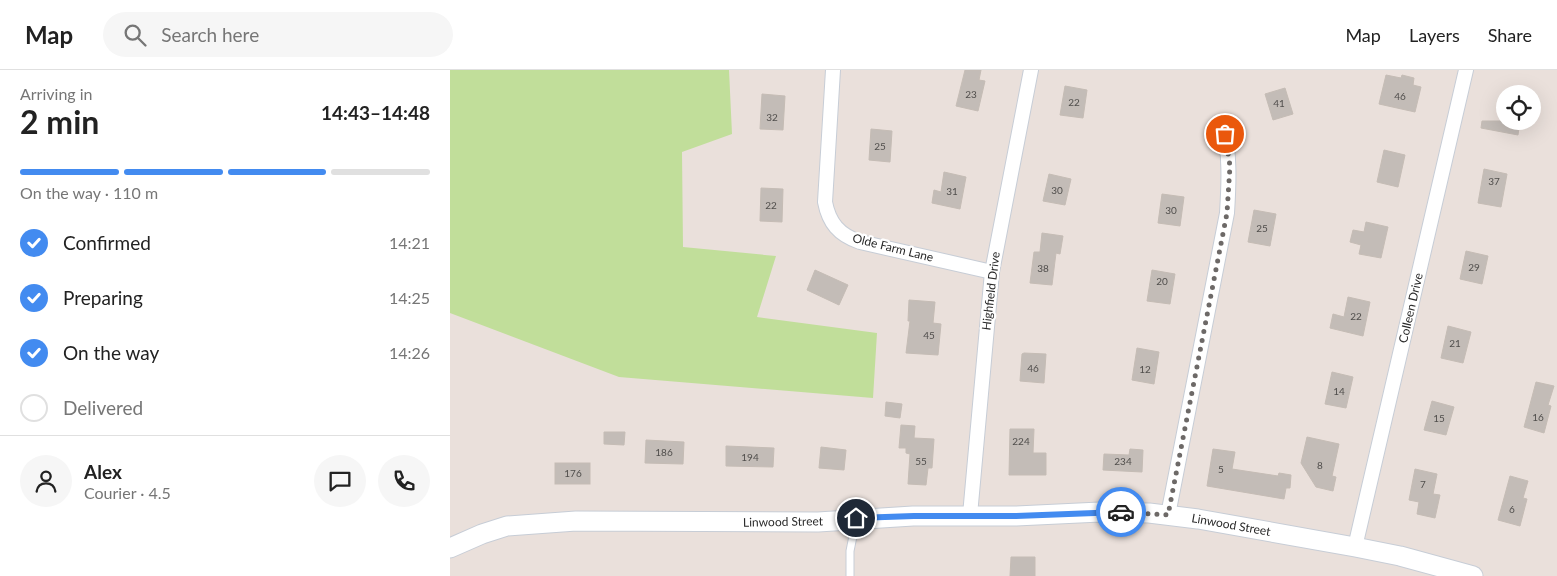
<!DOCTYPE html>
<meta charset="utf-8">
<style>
:root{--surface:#fff;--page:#f6f6f6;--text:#222;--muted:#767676;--line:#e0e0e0;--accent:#438bf0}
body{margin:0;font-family:Lato,sans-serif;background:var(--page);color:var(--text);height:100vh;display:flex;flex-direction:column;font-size:19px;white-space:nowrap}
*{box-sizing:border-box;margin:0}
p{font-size:16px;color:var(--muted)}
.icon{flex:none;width:28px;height:28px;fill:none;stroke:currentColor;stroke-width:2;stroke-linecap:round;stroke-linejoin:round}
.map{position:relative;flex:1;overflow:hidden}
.panel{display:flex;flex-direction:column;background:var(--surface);width:450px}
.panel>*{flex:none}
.tools{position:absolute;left:1046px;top:15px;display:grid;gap:10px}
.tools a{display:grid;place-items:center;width:45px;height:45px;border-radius:50%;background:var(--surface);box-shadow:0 5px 20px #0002;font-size:25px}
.pin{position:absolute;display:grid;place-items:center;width:42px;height:42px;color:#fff;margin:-21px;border:2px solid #fff;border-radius:50%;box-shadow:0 1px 5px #0007}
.courier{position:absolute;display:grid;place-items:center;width:50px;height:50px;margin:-25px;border:4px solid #438bf0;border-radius:50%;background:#fff;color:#222;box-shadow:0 1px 6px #0007}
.head em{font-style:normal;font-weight:700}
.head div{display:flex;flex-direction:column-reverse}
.head{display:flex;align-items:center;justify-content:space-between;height:85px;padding:0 20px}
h1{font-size:32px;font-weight:700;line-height:38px}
.bar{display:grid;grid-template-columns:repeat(4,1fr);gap:8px 5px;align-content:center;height:60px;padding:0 20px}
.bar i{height:6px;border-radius:4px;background:var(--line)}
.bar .on{background:var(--accent)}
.bar p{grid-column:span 4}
.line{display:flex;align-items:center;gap:12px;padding:0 20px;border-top:1px solid var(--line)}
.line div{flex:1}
.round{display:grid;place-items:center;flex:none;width:52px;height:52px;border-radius:26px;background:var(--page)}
ol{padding:0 20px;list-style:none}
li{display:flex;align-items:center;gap:15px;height:55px}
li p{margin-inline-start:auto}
li .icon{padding:5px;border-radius:50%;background:var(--accent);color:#fff;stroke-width:4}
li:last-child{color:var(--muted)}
li i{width:28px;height:28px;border:2px solid var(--line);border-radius:50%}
header{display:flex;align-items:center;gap:30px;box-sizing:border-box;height:70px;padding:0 25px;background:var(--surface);border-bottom:1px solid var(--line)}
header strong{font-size:24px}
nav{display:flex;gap:28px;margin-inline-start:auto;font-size:18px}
.search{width:350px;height:45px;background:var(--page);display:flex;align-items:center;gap:12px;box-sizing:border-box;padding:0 18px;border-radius:28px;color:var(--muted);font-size:19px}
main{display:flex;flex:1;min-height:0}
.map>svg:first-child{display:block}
.green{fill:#c1de9a}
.building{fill:#c3bcb7;stroke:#c5bcb5}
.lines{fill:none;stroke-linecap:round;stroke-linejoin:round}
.lane-casing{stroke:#c7cdd6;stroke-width:9}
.street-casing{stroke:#c7cdd6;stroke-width:16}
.secondary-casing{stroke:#c7cdd6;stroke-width:21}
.lane{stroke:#fff;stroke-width:7}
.street{stroke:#fff;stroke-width:14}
.secondary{stroke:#fff;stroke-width:19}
.done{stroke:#6d6967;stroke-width:5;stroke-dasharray:0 9}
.route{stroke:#438bf0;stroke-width:6}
.labels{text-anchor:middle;stroke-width:4.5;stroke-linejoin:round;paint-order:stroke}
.number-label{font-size:10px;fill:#504e4c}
.street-label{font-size:12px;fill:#292929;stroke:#fff}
</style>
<header>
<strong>Map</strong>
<div class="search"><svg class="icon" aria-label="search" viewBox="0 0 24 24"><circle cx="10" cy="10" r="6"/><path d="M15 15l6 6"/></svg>Search here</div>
<nav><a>Map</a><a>Layers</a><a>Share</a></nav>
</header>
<main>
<section class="panel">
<div class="head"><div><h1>2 min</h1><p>Arriving in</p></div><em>14:43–14:48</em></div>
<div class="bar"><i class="on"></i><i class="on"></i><i class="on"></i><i></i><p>On the way · 110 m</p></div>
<ol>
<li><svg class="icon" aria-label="check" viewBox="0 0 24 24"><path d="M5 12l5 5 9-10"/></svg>Confirmed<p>14:21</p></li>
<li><svg class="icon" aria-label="check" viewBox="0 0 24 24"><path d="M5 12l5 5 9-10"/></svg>Preparing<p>14:25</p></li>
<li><svg class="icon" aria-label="check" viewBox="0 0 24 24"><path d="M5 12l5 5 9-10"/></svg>On the way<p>14:26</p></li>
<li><i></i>Delivered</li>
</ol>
<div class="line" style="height:90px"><a class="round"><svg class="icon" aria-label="person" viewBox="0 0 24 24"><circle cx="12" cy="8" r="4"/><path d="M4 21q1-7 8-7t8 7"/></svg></a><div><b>Alex</b><p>Courier · 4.5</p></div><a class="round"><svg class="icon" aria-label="chat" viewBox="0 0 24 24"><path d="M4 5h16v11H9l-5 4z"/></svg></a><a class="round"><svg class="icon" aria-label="phone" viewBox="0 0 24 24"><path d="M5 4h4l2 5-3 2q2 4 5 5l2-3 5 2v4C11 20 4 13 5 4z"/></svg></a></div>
</section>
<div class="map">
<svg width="1107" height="506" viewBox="0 0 1107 506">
<rect width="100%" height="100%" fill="#eae0db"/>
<path class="green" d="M0 0H279L282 64 232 82 233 177 326 186 307 247 427 263 423 328 169 307 0 243Z"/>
<g class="building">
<path d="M515 0H531L529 10 535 11 528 41 506 36Z"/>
<path d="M936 5 951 8 952 5 964 8 963 15 971 17 965 42 929 34Z"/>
<path d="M615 16 637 20 633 48 610 45Z"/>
<path d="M835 18 843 44 823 50 815 24Z"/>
<path d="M312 24 335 26 333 60 310 59Z"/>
<path d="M1032 51H1070L1068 65 1031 58Z"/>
<path d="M421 59 442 61 440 92 419 90Z"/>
<path d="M934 80 955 85 948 117 927 112Z"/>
<path d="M1034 99 1057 104 1051 137 1028 133Z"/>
<path d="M494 102 516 107 510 139 482 133 484 120 491 122Z"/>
<path d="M599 104 621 109 615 135 593 131Z"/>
<path d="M311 118 333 119 332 152 310 151Z"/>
<path d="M712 124 734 127 730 156 708 153Z"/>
<path d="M804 140 826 144 820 176 798 172Z"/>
<path d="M916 152 938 157 931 188 909 184 911 175 900 172 903 160 914 162Z"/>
<path d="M592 163 613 166 610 184 606 183 602 215 580 213 584 182H590Z"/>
<path d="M1016 181 1038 186 1032 214 1010 209Z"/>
<path d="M365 200 398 215 389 235 357 220Z"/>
<path d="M702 200 725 204 720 234 697 231Z"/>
<path d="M898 227 920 232 913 266 880 258 883 244 894 247Z"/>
<path d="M459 230 485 232 483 253 491 254 488 285 456 283 460 251H458Z"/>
<path d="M998 256 1021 262 1013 293 991 288Z"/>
<path d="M687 278 709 282 704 314 682 310Z"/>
<path d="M574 283 596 284 594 313 570 311 572 284Z"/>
<path d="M882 302 903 307 896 338 875 334Z"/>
<path d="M1086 312 1104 316 1098 335 1101 336 1094 363 1074 357Z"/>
<path d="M982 331 1004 337 996 365 974 360Z"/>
<path d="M436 332 452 334 450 348 435 346Z"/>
<path d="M451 355 465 356 464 368 484 369 482 398H478L476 415 458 414 460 384 456 383V378H449Z"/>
<path d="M560 359H584L583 383H596V405H559Z"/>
<path d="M154 362H175L174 375 154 374Z"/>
<path d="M857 367 889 374 882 406 886 407 883 421 866 417 851 393Z"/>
<path d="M196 370 234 372 233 394 195 393Z"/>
<path d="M276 376 324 378 323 397 276 396Z"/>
<path d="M371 377 396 380 394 400 369 398Z"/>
<path d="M680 379 693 380 692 402 653 400 654 384 679 385Z"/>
<path d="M763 379 785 382 782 399 828 406 829 403 841 405 840 418H836L834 429 757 416Z"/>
<rect x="105" y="393" width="35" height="21"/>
<path d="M965 399 987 404 983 424 990 425 985 448 967 444 969 432 959 430Z"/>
<path d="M1060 406 1078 411 1073 428 1077 429 1070 456 1048 450Z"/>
<path d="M561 487H585V506H560Z"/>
</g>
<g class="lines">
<g class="lane-casing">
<path id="lane" d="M400 506V481L406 451"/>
</g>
<g class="street-casing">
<g id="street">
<path d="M383 0 375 132C379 153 389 165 410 172L542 202"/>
<path d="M520 445 542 202 581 0"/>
<path d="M718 445 777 143C779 112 780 84 773 53"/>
<path d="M905 477 1016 0"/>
</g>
</g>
<g class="secondary-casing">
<path id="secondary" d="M0 478 32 464 57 456 126 451 368 452 463 446H566L650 442 699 443 748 449 905 477 950 486 1023 506"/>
</g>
<use href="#lane" class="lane"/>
<use href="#street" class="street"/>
<use href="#secondary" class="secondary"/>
</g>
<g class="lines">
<path class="done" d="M671 442 718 445 777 143 780 96 775 64"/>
<path class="route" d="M406 448 464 446H566L671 442"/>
</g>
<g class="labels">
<g class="number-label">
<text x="521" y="28">23</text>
<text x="950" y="30">46</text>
<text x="624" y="36">22</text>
<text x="829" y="37">41</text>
<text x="322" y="51">32</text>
<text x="430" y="80">25</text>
<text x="1044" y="115">37</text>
<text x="607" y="124">30</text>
<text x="502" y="125">31</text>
<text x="321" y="139">22</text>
<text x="721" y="144">30</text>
<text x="812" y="162">25</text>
<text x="1024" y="201">29</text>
<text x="593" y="202">38</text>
<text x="712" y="215">20</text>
<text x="906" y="250">22</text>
<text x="479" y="269">45</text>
<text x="1005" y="277">21</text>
<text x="583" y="302">46</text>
<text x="695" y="303">12</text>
<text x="889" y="325">14</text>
<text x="1088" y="351">16</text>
<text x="989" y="352">15</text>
<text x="571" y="375">224</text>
<text x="214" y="386">186</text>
<text x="300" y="391">194</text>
<text x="471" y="395">55</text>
<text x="673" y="395">234</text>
<text x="870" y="399">8</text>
<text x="771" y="403">5</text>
<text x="123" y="407">176</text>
<text x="973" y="418">7</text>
<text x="1062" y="443">6</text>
</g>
<g class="street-label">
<text transform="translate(443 178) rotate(14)" y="4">Olde Farm Lane</text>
<text transform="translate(541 221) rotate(-83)" y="4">Highfield Drive</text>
<text transform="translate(961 238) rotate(-77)" y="4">Colleen Drive</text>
<text transform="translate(333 452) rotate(-1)" y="4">Linwood Street</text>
<text transform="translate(781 455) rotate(10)" y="4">Linwood Street</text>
</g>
</g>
</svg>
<div class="tools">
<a><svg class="icon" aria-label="locate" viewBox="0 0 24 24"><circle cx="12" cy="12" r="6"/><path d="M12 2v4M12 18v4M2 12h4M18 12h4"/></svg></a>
</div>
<div class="pin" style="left:775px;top:64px;background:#ea580c"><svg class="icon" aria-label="bag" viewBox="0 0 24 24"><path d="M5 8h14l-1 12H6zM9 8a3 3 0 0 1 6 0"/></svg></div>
<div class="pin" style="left:406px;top:448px;background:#1f2937"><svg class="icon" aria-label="home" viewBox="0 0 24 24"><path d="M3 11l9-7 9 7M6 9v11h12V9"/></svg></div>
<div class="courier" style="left:671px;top:442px"><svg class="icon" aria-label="car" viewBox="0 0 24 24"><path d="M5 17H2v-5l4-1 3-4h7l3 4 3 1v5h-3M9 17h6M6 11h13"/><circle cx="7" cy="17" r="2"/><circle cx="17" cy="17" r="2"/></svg></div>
</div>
</main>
